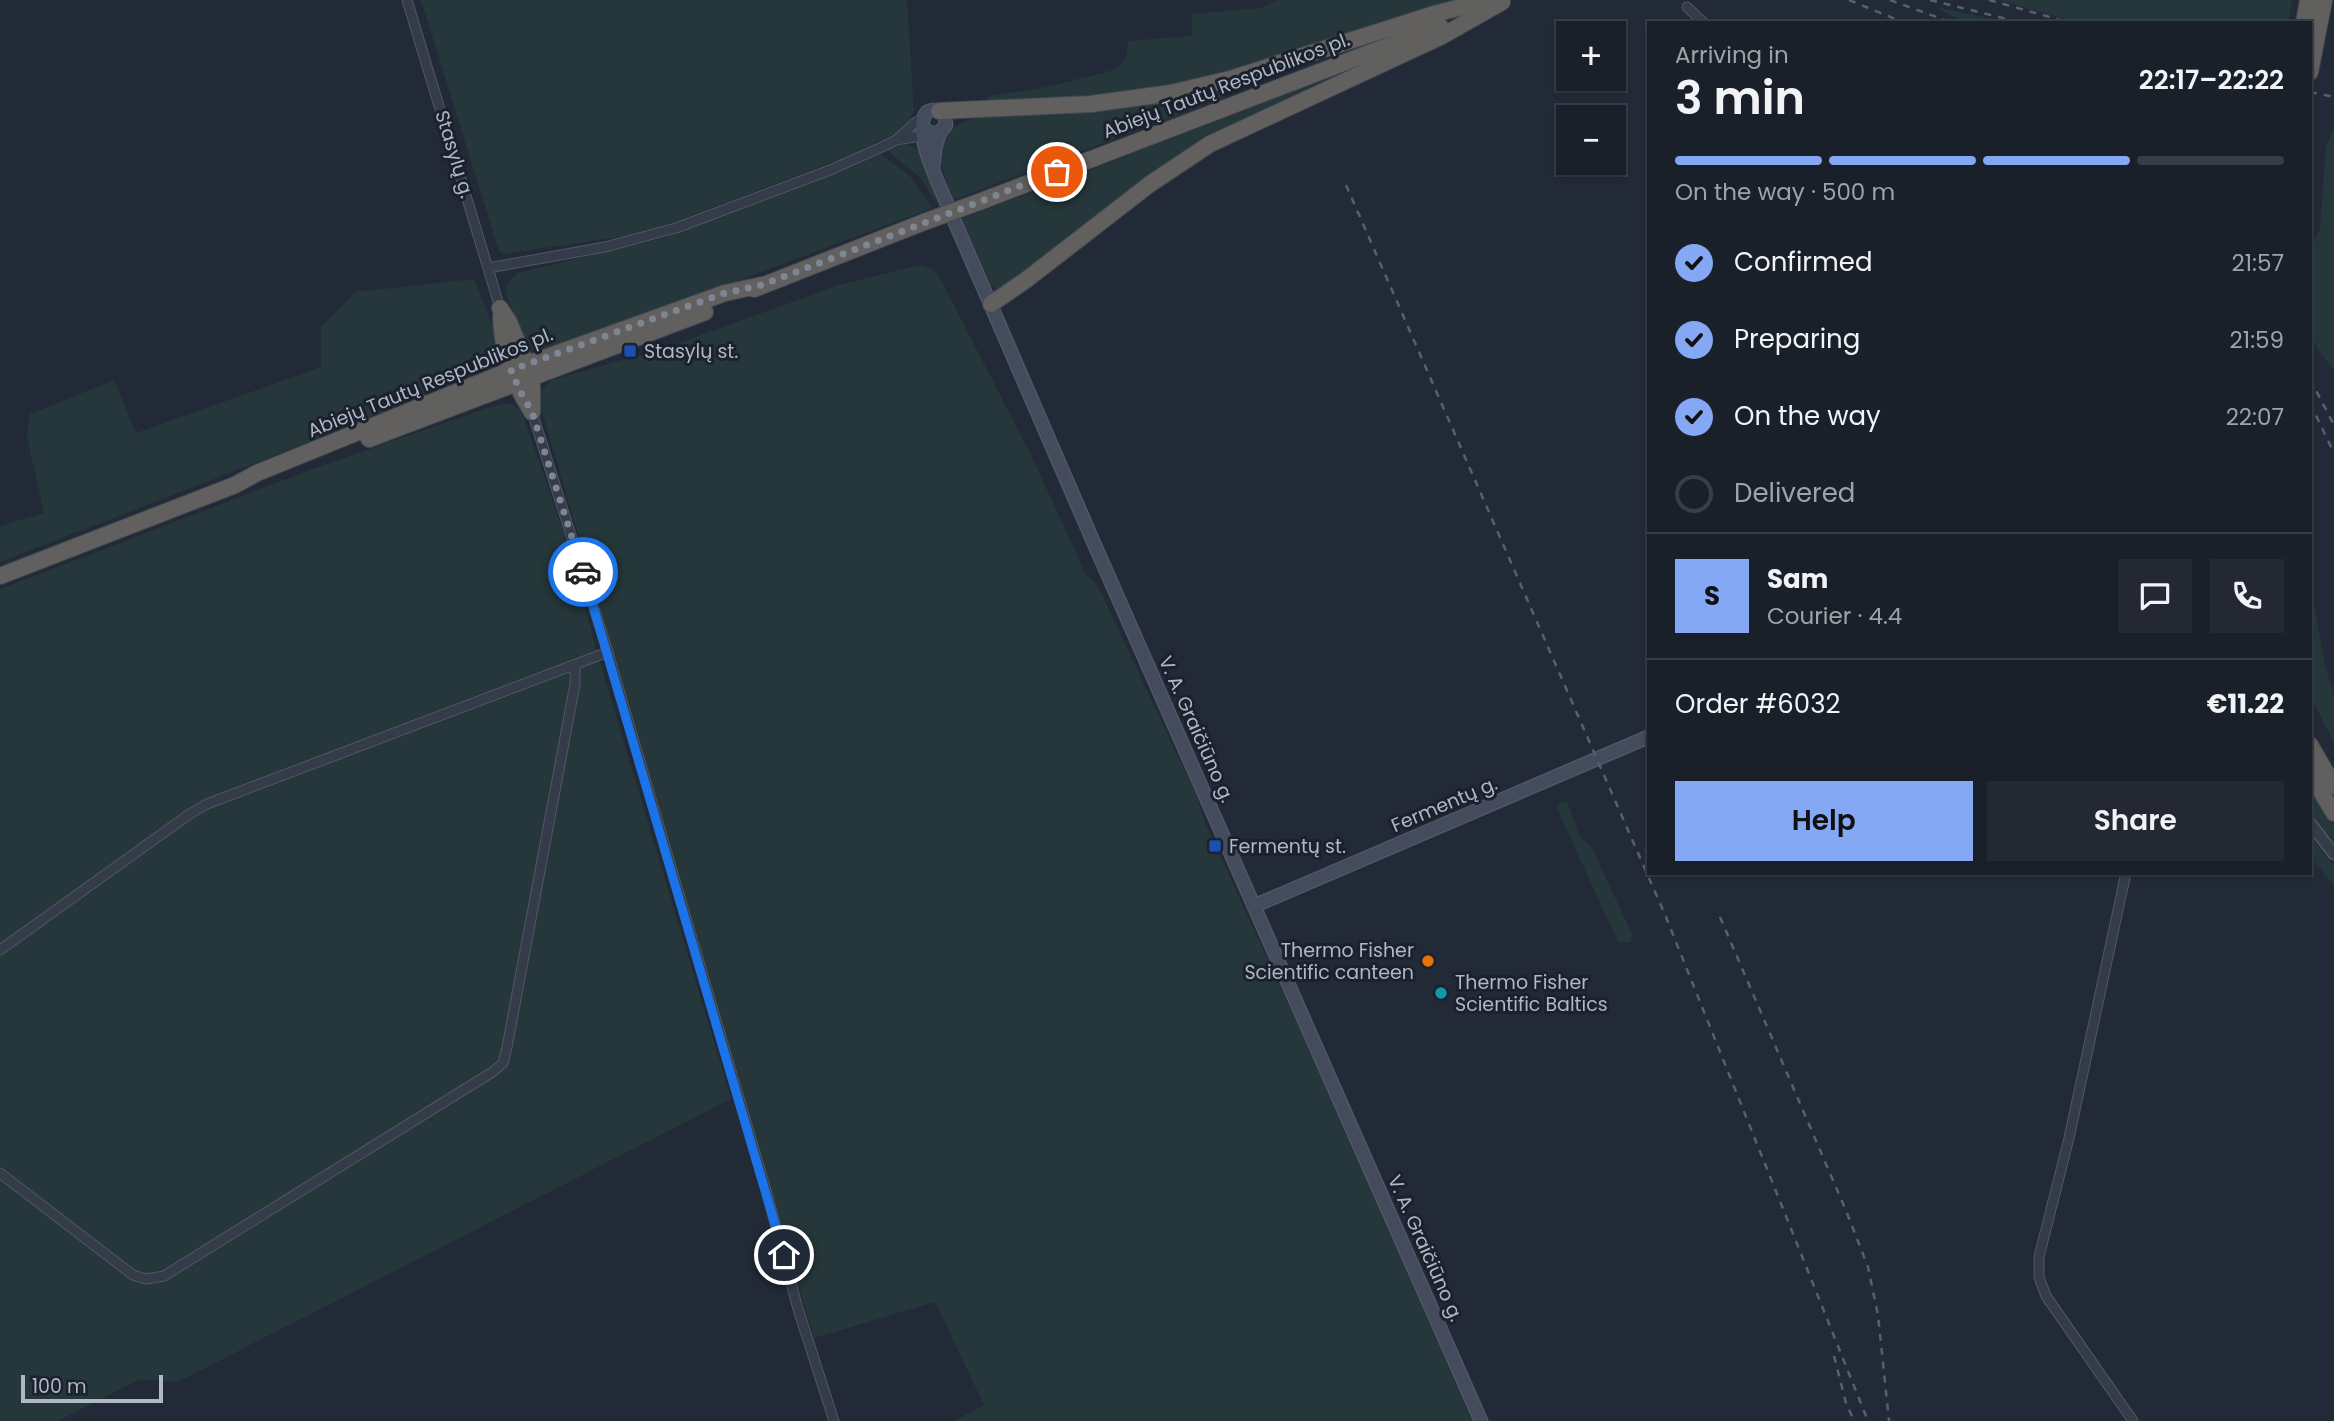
<!DOCTYPE html>
<meta charset="utf-8">
<style>
:root{--surface:#1a202a;--page:#232832;--text:#f1f3f6;--muted:#9fa3a8;--line:#383e47;--accent:#85a8f5}
body{margin:0;font-family:Poppins,sans-serif;background:var(--page);color:var(--text);height:100vh;display:flex;flex-direction:column;font-size:26px;white-space:nowrap}
*{box-sizing:border-box;margin:0}
p{font-size:23px;color:var(--muted)}
.icon{flex:none;width:38px;height:38px;fill:none;stroke:currentColor;stroke-width:2;stroke-linecap:round;stroke-linejoin:round}
.map{position:relative;flex:1;overflow:hidden}
.drawer{position:absolute;left:1647px;top:21px;width:665px;height:854px;display:flex;flex-direction:column;background:var(--surface);border-radius:0px;box-shadow:0 2px 5px #0004,0 0 0 2px var(--line)}
.drawer>*{flex:none}
.fabs{position:absolute;left:1556px;top:21px;display:grid;gap:14px}
.fabs a{display:grid;place-items:center;width:70px;height:70px;border-radius:0px;background:var(--surface);box-shadow:0 2px 5px #0004,0 0 0 2px var(--line);font-size:35px}
.scale{position:absolute;left:21px;bottom:18px;width:142px;box-sizing:border-box;padding-left:7px;border:4px solid #b0b7c5;border-top:0;font-size:19px;line-height:24px;white-space:nowrap;color:#b0b7c5;-webkit-text-stroke:5px #1b212d;paint-order:stroke}
.pin{position:absolute;display:grid;place-items:center;width:60px;height:60px;color:#fff;margin:-30px;border:4px solid #fff;border-radius:50%;box-shadow:0 2px 7px #0007}
.courier{position:absolute;display:grid;place-items:center;width:70px;height:70px;margin:-35px;border:5px solid #1a73e8;border-radius:50%;background:#fff;color:#222;box-shadow:0 2px 9px #0007}
.head em{font-style:normal;font-weight:600}
.head div{display:flex;flex-direction:column-reverse}
.head{display:flex;align-items:center;justify-content:space-between;height:119px;padding:0 28px}
h1{font-size:46px;font-weight:600;line-height:52px}
.bar{display:grid;grid-template-columns:repeat(4,1fr);gap:10px 7px;align-content:center;height:84px;padding:0 28px}
.bar i{height:9px;border-radius:5px;background:var(--line)}
.bar .selected{background:var(--accent)}
.bar p{grid-column:span 4}
.line{display:flex;align-items:center;gap:18px;padding:0 28px;border-top:2px solid var(--line)}
.line div{flex:1}
.round{display:grid;place-items:center;flex:none;width:74px;height:74px;border-radius:0px;background:var(--page)}
ol{padding:0 28px;list-style:none}
li{display:flex;align-items:center;gap:21px;height:77px}
li p{margin-inline-start:auto}
li .icon{padding:7px;border-radius:50%;background:var(--accent);color:#111;stroke-width:4}
li:last-child{color:var(--muted)}
li i{width:38px;height:38px;border:4px solid var(--line);border-radius:50%}
.action{display:flex;gap:14px;margin-top:auto;padding:14px 28px}
.action a{flex:1;height:80px;border-radius:0px;background:var(--accent);color:#111;font-size:28px;font-weight:600;line-height:80px;text-align:center}
.action a+a{background:var(--page);color:var(--text)}
.map>svg:first-child{display:block}
.green{fill:#25373a}
.lines{fill:none;stroke-linecap:round;stroke-linejoin:round}
.minor-casing{stroke:#505764;stroke-width:11}
.tertiary-casing{stroke:#505764;stroke-width:13}
.secondary-casing{stroke:#505764;stroke-width:15}
.trunk-casing{stroke:#404753;stroke-width:18}
.minor{stroke:#353c49;stroke-width:9}
.tertiary{stroke:#353c49;stroke-width:10}
.secondary{stroke:#434b5c;stroke-width:12}
.trunk{stroke:#61605e;stroke-width:16}
.rail{stroke:#576070;stroke-width:2.5;stroke-dasharray:7 7;stroke-linecap:butt}
.trunk-bridge-casing{stroke:#404753;stroke-width:18;stroke-linecap:butt}
.trunk-bridge{stroke:#61605e;stroke-width:16}
.done{stroke:#7e8694;stroke-width:7;stroke-dasharray:0 12.6}
.route{stroke:#1a73e8;stroke-width:9}
.transit-dot{fill:#1a4fb4;stroke:#1b212d;stroke-width:2.5}
.food-dot{fill:#e8710a;stroke:#1b212d;stroke-width:2.5}
.culture-dot{fill:#0f9aa8;stroke:#1b212d;stroke-width:2.5}
.labels{text-anchor:middle;stroke-width:6;stroke-linejoin:round;paint-order:stroke}
.street-label{font-size:19px;fill:#b0b7c5;stroke:#1b212d}
.poi-label{font-size:19px;fill:#b0b7c5;stroke:#1b212d;text-anchor:start}
</style>
<div class="map">
<svg width="2334" height="1421" viewBox="0 0 2334 1421">
<rect width="100%" height="100%" fill="#222a38"/>
<g class="green">
<path d="M421 0H907L914 112 907 124 900 131 855 153 675 222 637 234 504 254 499 251Z"/>
<path d="M1279 0H1456L1198 82 1091 99 983 102 991 96 1046 87 1114 70 1126 59 1128 41 1192 36V14L1260 8Z"/>
<path d="M2000 0H2292L2288 23H2079Z"/>
<path d="M1935 7 2012 23H1965Z"/>
<path d="M1339 74 1340 76 1258 114 1006 289H995L991 285 962 219Z"/>
<path d="M1222 89 1226 97 953 200C939 162 926 131 977 118L1097 110Z"/>
<path d="M2334 129V370L2318 350 2310 334V250L2320 228 2326 145Z"/>
<path d="M907 144 918 150 922 155 938 206 920 177 890 153 888 149Z"/>
<path d="M880 154 910 176 932 208 546 353 531 350 523 340 505 291 507 284 517 273 664 238 840 172Z"/>
<path d="M920 265 933 269 943 284 1033 459 1085 573 1098 586 1197 797 1204 820 1317 1067 1472 1421H954L984 1405 935 1302 814 1338 541 408C539 394 541 389 552 380L665 348 842 284Z"/>
<path d="M474 279 501 347 502 358 493 371 0 562V526L44 513 27 437 30 414 114 380 136 433 321 367V327L355 292Z"/>
<path d="M508 403 517 408 523 415 573 560 598 656 731 1099 178 1382 140 1379 58 1421H0V589L313 469 490 407Z"/>
<path d="M2310 579 2324 662 2334 696V743L2310 695Z"/>
<path d="M2310 787 2334 825V845L2310 814Z"/>
<path d="M1560 802H1567L1569 806 1579 835 1592 848 1632 934 1630 942 1620 943 1617 940 1558 811 1557 806Z"/>
<path d="M2310 834 2334 866V885L2310 857Z"/>
</g>
<g class="lines">
<g class="minor-casing">
<g id="minor">
<path d="M407 0 500 308"/>
<path d="M1687 7 1704 23"/>
<path d="M896 140 926 135"/>
<path d="M488 268 605 247 676 228 830 170 882 147 896 140 916 122 922 120"/>
<path d="M532 412 606 646 766 1190 798 1309 834 1421"/>
<path d="M2126 873 2069 1138 2039 1257V1277L2046 1296 2133 1421"/>
<path d="M0 950 191 813 207 804 608 652"/>
<path d="M0 1173 133 1275 146 1279 164 1276 494 1071 503 1063 507 1047 575 684V665"/>
</g>
</g>
<g class="tertiary-casing">
<path id="tertiary" d="M2310 823 2334 854"/>
</g>
<g class="secondary-casing">
<g id="secondary">
<path d="M923 128 932 134 940 132 946 125 945 117C941 110 934 108 927 112 912 129 936 177 944 197L1096 548 1481 1421"/>
<path d="M933 167 935 148 940 132"/>
<path d="M1254 906 1648 737"/>
</g>
</g>
<g class="trunk-casing">
<g id="trunk">
<path d="M2304 23 2308 0"/>
<path d="M2310 72 2324 0"/>
<path d="M939 111 1091 104 1171 93 1230 79 1434 14 1489 0"/>
<path d="M979 202 1440 26"/>
<path d="M754 289 924 222"/>
<path d="M991 304 1026 280 1150 184 1210 144 1442 36 1502 2"/>
<path d="M500 308 509 322 532 378V412"/>
<path d="M501 316C502 351 513 383 532 412"/>
<path d="M369 439 705 312"/>
<path d="M0 576 235 485 257 473 511 370 725 293 762 285"/>
<path d="M2310 745 2334 786"/>
<path d="M2310 773 2334 813"/>
</g>
</g>
<use href="#minor" class="minor"/>
<use href="#tertiary" class="tertiary"/>
<use href="#secondary" class="secondary"/>
<use href="#trunk" class="trunk"/>
<g class="rail">
<path d="M1849 0 1905 23"/>
<path d="M1890 0 1953 23"/>
<path d="M1930 0 2023 23"/>
<path d="M1989 0 2071 23"/>
<path d="M2310 92 2334 97"/>
<path d="M1346 185 1666 917 1868 1421"/>
<path d="M2310 379 2334 425"/>
<path d="M2310 403 2334 453"/>
<path d="M1720 917 1847 1213 1868 1267 1878 1315 1889 1421"/>
<path d="M1834 1356 1846 1403 1854 1421"/>
</g>
<g class="trunk-bridge-casing">
<path id="trunk-bridge" d="M924 222 979 202"/>
</g>
<use href="#trunk-bridge" class="trunk-bridge"/>
</g>
<g class="lines">
<path class="done" d="M583 572 532 412 520 391 511 370 725 293 762 285 1057 172"/>
<path class="route" d="M583 572 784 1255"/>
</g>
<g class="transit-dot">
<rect x="623" y="344" width="14" height="14" rx="3.5"/>
<rect x="1208" y="839" width="14" height="14" rx="3.5"/>
</g>
<circle class="food-dot" cx="1428" cy="961" r="7"/>
<circle class="culture-dot" cx="1441" cy="993" r="7"/>
<g class="labels">
<g class="street-label">
<text transform="translate(1226 85) rotate(-21)" y="7">Abiejų Tautų Respublikos pl.</text>
<text transform="translate(455 154) rotate(73)" y="7">Stasylų g.</text>
<text transform="translate(430 382) rotate(-22)" y="7">Abiejų Tautų Respublikos pl.</text>
<text transform="translate(1197 729) rotate(66)" y="7">V. A. Graičiūno g.</text>
<text transform="translate(1444 804) rotate(-23)" y="7">Fermentų g.</text>
<text transform="translate(1426 1248) rotate(66)" y="7">V. A. Graičiūno g.</text>
</g>
<g class="poi-label">
<text x="644" y="358">Stasylų st.</text>
<text x="1229" y="853">Fermentų st.</text>
<text x="1414" y="957" text-anchor="end">Thermo Fisher<tspan x="1414" dy="22">Scientific canteen</tspan></text>
<text x="1455" y="989">Thermo Fisher<tspan x="1455" dy="22">Scientific Baltics</tspan></text>
</g>
</g>
</svg>
<div class="fabs">
<a>+</a>
<a>−</a>
</div>
<div class="scale">100 m</div>
<div class="pin" style="left:1057px;top:172px;background:#ea580c"><svg class="icon" aria-label="bag" viewBox="0 0 24 24"><path d="M5 8h14l-1 12H6zM9 8a3 3 0 0 1 6 0"/></svg></div>
<div class="pin" style="left:784px;top:1255px;background:#1f2937"><svg class="icon" aria-label="home" viewBox="0 0 24 24"><path d="M3 11l9-7 9 7M6 9v11h12V9"/></svg></div>
<div class="courier" style="left:583px;top:572px"><svg class="icon" aria-label="car" viewBox="0 0 24 24"><path d="M5 17H2v-5l4-1 3-4h7l3 4 3 1v5h-3M9 17h6M6 11h13"/><circle cx="7" cy="17" r="2"/><circle cx="17" cy="17" r="2"/></svg></div>
<section class="drawer">
<div class="head"><div><h1>3 min</h1><p>Arriving in</p></div><em>22:17–22:22</em></div>
<div class="bar"><i class="selected"></i><i class="selected"></i><i class="selected"></i><i></i><p>On the way · 500 m</p></div>
<ol>
<li><svg class="icon" aria-label="check" viewBox="0 0 24 24"><path d="M5 12l5 5 9-10"/></svg>Confirmed<p>21:57</p></li>
<li><svg class="icon" aria-label="check" viewBox="0 0 24 24"><path d="M5 12l5 5 9-10"/></svg>Preparing<p>21:59</p></li>
<li><svg class="icon" aria-label="check" viewBox="0 0 24 24"><path d="M5 12l5 5 9-10"/></svg>On the way<p>22:07</p></li>
<li><i></i>Delivered</li>
</ol>
<div class="line" style="height:126px"><b class="round" style="background:var(--accent);color:#111">S</b><div><b>Sam</b><p>Courier · 4.4</p></div><a class="round"><svg class="icon" aria-label="chat" viewBox="0 0 24 24"><path d="M4 5h16v11H9l-5 4z"/></svg></a><a class="round"><svg class="icon" aria-label="phone" viewBox="0 0 24 24"><path d="M5 4h4l2 5-3 2q2 4 5 5l2-3 5 2v4C11 20 4 13 5 4z"/></svg></a></div>
<div class="line" style="height:91px"><div>Order #6032</div><b>€11.22</b></div>
<div class="action"><a>Help</a><a>Share</a></div>
</section>
</div>
